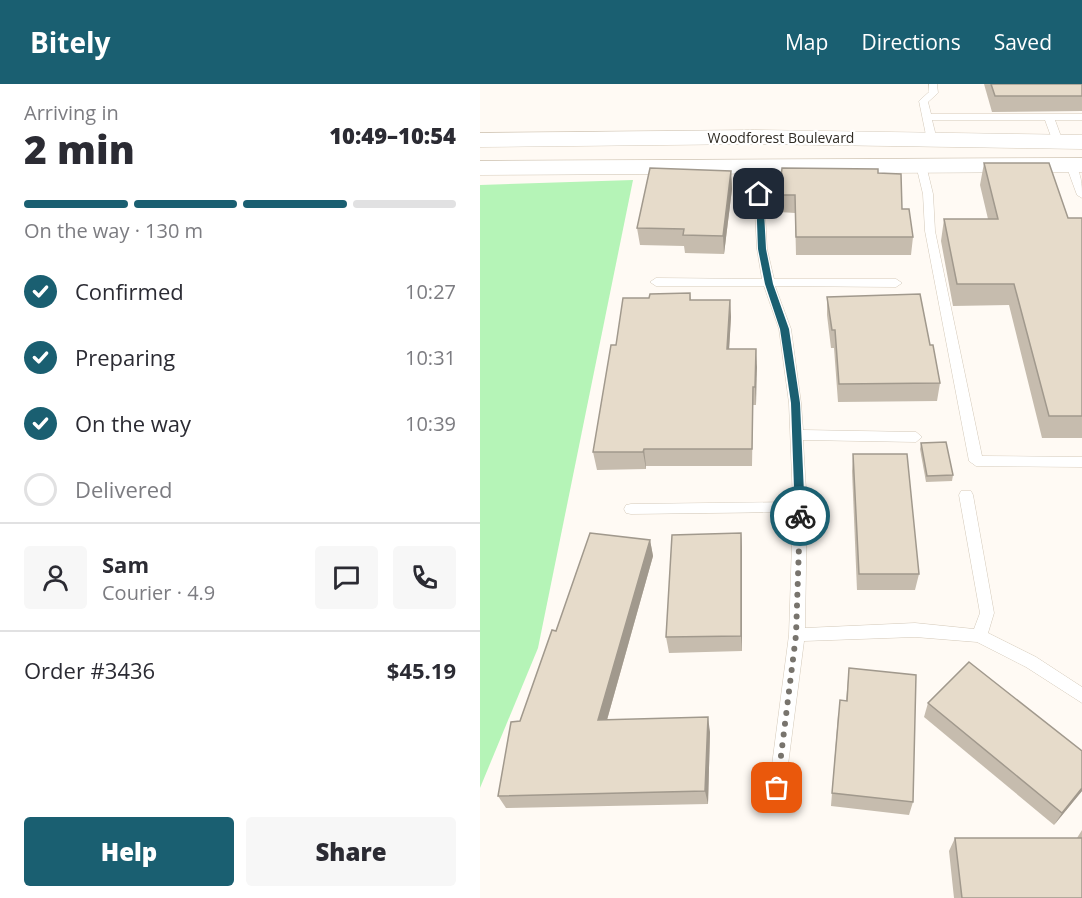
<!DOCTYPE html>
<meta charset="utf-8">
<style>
:root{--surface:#fff;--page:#f7f7f7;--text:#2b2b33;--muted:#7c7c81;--line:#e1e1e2;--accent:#1a5f71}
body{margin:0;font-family:"Open Sans",sans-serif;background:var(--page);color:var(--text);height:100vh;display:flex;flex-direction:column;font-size:22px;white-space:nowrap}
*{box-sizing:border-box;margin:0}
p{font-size:20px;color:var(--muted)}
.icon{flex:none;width:33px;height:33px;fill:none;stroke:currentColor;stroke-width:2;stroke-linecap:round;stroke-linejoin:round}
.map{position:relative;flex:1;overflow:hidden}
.panel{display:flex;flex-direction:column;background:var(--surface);width:480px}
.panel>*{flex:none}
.pin{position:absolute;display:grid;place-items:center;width:51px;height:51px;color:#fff;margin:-26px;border-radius:12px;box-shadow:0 3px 9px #0006}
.courier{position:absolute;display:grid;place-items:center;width:60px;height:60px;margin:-30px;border:4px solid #1a5f71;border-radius:50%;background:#fff;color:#222;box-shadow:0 2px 8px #0007}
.overview em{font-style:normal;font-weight:800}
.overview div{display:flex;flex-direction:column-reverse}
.overview{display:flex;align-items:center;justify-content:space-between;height:102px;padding:0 24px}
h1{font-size:39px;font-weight:800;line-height:45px}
.bar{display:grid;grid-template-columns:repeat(4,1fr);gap:9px 6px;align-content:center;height:72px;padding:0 24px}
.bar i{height:8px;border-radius:4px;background:var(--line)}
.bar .on{background:var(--accent)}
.bar p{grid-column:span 4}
.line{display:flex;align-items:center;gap:15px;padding:0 24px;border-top:2px solid var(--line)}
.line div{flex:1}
.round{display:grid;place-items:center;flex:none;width:63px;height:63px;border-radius:6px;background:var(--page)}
ol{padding:0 24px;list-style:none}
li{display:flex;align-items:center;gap:18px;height:66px}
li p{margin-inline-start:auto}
li .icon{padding:6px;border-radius:50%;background:var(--accent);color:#fff;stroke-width:4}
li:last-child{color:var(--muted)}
li i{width:33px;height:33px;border:3px solid var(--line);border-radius:50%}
.button{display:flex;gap:12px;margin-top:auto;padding:12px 24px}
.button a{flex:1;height:69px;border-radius:6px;background:var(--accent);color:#fff;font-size:24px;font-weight:800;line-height:69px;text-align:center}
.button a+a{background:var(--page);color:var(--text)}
header{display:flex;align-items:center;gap:36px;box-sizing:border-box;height:84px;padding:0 30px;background:var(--accent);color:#fff}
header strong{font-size:28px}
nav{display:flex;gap:33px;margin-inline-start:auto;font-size:21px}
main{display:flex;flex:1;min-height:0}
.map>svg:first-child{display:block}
.green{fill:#b5f4b7}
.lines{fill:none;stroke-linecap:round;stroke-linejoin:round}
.lane-casing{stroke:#d4c9b9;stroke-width:1}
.secondary-casing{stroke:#d4c9b9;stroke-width:1}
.lane{fill:#fff;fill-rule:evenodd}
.secondary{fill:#fff;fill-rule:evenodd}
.wall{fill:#c6bcae}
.shaded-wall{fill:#a1998d}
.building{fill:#e6dbca;stroke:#a1998d;stroke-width:1.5}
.route{fill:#1a5f71}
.done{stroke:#78746d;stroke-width:6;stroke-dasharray:0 10.8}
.labels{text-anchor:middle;stroke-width:4.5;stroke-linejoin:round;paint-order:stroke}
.far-street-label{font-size:14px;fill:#302c25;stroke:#fff}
</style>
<header>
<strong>Bitely</strong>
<nav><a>Map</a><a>Directions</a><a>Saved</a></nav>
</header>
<main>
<section class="panel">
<div class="overview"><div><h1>2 min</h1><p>Arriving in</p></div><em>10:49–10:54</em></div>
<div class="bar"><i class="on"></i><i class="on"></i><i class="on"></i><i></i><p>On the way · 130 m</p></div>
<ol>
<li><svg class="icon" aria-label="check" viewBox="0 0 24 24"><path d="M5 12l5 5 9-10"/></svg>Confirmed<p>10:27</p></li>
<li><svg class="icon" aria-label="check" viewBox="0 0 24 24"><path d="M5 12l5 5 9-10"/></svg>Preparing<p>10:31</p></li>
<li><svg class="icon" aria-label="check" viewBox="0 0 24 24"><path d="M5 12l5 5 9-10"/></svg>On the way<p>10:39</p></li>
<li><i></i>Delivered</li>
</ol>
<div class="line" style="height:108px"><a class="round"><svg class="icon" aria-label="person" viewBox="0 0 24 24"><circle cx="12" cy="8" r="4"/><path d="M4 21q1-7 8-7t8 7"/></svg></a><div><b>Sam</b><p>Courier · 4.9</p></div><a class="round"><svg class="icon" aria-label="chat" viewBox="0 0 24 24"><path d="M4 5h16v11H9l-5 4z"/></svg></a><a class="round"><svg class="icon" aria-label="phone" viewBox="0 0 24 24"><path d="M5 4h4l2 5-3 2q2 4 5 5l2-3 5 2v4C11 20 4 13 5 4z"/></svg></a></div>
<div class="line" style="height:78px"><div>Order #3436</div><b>$45.19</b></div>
<div class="button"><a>Help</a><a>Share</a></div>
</section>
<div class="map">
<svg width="602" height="814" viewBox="0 0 602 814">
<rect width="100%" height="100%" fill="#fffaf4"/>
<path class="green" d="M153 96 58 564 0 704V101Z"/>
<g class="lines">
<g class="lane-casing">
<g id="lane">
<path d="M449 0H457L458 9 448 18 451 30H602V36H575L583 58 578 61 573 58 565 36H452L457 56 452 59 447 56 439 17 449 8Z"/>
<path d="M441 78 446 81 453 110 455 147 502 372 602 373V383L496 382 489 377 445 147 443 110 436 81Z"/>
<path d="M591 78C602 85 602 102 602 114L597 111 586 81Z"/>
<path d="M279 107 284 110 287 165 294 195H416L422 199 416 203 295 202 311 245 321 319 323 346 436 348 442 353 436 358 323 356 327 423 325 544 435 539 494 545 500 529 479 411 481 407H491L493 411 514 529 508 549 556 573 602 603V619L546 583 497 558 435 553 324 557 305 704 303 710 297 712 291 710 289 704 309 551 313 428 151 430 146 429 144 425 146 421 151 420 313 418 309 319 299 245 284 202H176L170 198 176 194 282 195 277 165 274 110Z"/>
</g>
</g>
<g class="secondary-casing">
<g id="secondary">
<path d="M275 46 602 51V65L275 60 0 63V49Z"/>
<path d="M602 74V88L0 91V77Z"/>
</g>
</g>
<use href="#lane" class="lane"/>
<use href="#secondary" class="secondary"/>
</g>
<g class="wall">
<path d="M504 0H602V27L512 28Z"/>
<path d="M504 79 588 134H602V354H562L529 221 473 222 461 157 464 135H508L500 101Z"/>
<path d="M251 87 252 105 244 170 205 169 204 162 160 161 157 144Z"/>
<path d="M398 89 422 125 433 153 431 171H316L315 129 299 128V111Z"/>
<path d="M210 209 211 216H250L251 233 249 265H276V321H273L272 382H166V385L117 386 113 368 136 261Z"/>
<path d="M347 213 450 261 460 299 457 317 358 318 354 264H351L347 231Z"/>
<path d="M441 359 473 391 472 397 446 398 440 365Z"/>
<path d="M373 370 439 490 435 506H377L372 387Z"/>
<path d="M261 449 262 466V567L189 569 186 553Z"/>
<path d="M170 456 173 472 127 636 230 648 228 720 26 724 18 712 40 637 76 547Z"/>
<path d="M369 584 433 718 429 731 351 722 358 631 366 617Z"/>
<path d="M448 619 602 707 574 741 444 633Z"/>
<path d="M602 746V814H474L469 767 475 754H597Z"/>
</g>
<g class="shaded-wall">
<path d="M251 87 252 105 244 170 243 152Z"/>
<path d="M250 216 251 233 248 283 247 265Z"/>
<path d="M276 265 277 283 276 321 275 303Z"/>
<path d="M164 365 166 382V385L163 368Z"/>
<path d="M261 449 262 466V567L261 552Z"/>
<path d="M170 456 173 472 123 650 118 636Z"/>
<path d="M228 633 230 648 228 720 225 707Z"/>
<path d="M602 704V707L574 741 582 729Z"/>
</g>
<g class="building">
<path d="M511 0H602V12H515Z"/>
<path d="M504 79H569L588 134H602V332H569L534 200H477L464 135H518Z"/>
<path d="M170 84 251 87 243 152 203 151 204 145 157 144Z"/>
<path d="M302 84 398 85V89L421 90 422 125H429L433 153H316L315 111H299Z"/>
<path d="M210 209V216H250L247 265H276L275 303H273L272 365H164L163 368H113L131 261H136L143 214H169L170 210Z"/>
<path d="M440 210 450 261H453L460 299 359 300 355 246H352L347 213Z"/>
<path d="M466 358 473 391 447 392 441 359Z"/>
<path d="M373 370H427L439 490H379Z"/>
<path d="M110 449 170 456 118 636 228 633 225 707 18 712 31 638 40 637 72 546 76 547Z"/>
<path d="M261 449V552L186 553 192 451Z"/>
<path d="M489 578 602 667V704L582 729 448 619Z"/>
<path d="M369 584 436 591 433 718 352 709 360 616 367 617Z"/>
<path d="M475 754H602V814H482Z"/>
</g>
<path class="route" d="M279 108 283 110 286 165 293 200 309 245 320 319 325 432 320 436 315 432 311 319 300 245 285 200 278 165 276 110Z"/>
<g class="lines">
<path class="done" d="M297 704 316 551 320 432"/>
</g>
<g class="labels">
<g class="far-street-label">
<text x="301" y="59">Woodforest Boulevard</text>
</g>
</g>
</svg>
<div class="pin" style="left:297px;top:704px;background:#ea580c"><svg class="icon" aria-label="bag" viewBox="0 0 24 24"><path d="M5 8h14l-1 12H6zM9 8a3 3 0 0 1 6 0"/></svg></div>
<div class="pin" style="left:279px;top:110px;background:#1f2937"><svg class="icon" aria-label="home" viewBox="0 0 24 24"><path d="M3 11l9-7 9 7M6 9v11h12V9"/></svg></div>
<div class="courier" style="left:320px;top:432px"><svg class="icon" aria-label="bike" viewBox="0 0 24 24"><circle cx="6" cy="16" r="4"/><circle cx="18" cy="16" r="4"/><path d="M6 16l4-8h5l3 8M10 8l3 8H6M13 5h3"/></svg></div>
</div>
</main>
